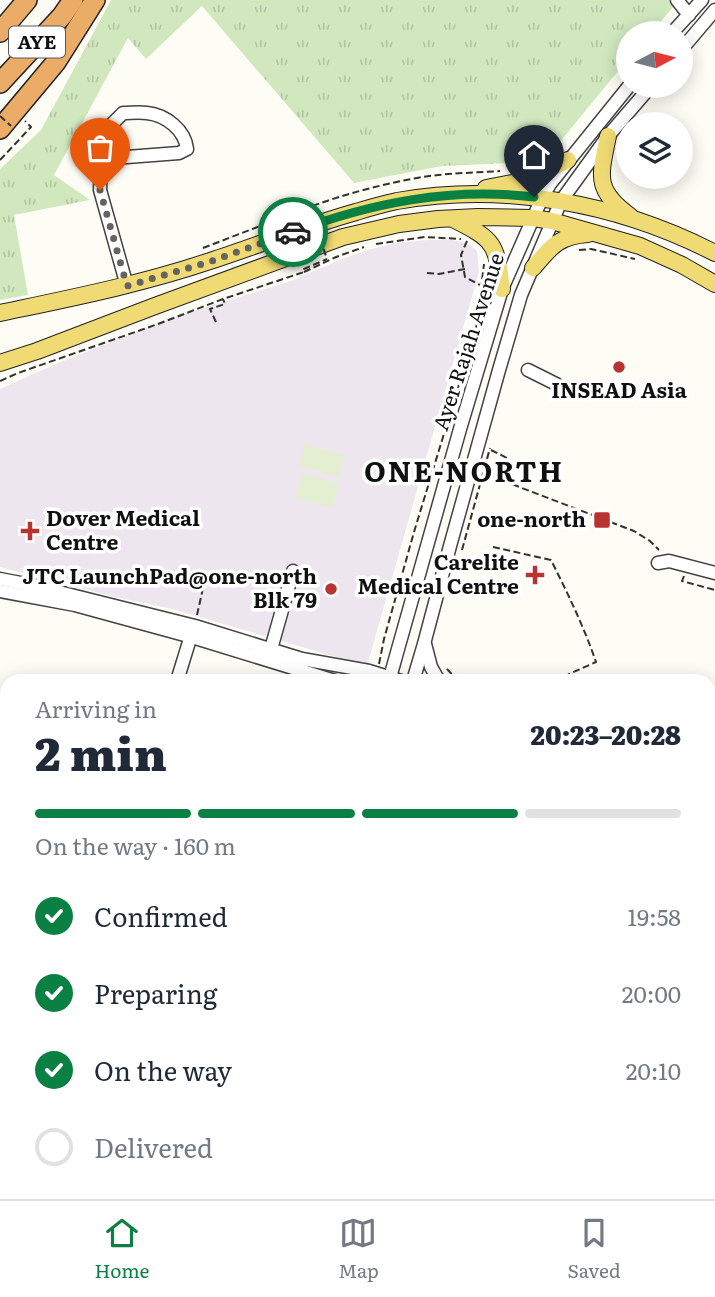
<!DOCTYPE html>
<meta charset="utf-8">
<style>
:root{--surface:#fff;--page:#f2f2f3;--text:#1f2937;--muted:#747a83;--line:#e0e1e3;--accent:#0b8043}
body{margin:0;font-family:Literata,serif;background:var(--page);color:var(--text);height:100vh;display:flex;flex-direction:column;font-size:26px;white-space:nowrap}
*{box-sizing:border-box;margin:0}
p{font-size:23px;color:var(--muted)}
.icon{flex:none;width:38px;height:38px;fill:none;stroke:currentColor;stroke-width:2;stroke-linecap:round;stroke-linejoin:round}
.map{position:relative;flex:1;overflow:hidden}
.details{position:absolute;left:0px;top:674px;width:716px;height:527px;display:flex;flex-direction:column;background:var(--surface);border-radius:21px 21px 0 0;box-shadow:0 4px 18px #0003}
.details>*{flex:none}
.needle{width:46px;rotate:83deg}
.tools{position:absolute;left:616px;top:21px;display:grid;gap:14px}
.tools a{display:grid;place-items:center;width:77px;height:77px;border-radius:50%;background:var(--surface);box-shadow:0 4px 18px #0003;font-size:35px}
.pin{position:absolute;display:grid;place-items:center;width:60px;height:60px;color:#fff;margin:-72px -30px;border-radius:50% 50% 50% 0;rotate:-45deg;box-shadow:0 0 7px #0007}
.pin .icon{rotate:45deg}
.courier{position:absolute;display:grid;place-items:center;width:70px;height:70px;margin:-35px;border:5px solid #0b8043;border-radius:50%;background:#fff;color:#222;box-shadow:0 2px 9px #0007}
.overview em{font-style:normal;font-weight:800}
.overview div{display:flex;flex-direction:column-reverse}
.overview{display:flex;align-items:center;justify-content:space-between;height:119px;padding:0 35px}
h1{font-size:46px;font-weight:800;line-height:52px}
.bar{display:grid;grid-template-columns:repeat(4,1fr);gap:10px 7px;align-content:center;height:84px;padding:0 35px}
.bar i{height:9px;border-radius:5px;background:var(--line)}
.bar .current{background:var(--accent)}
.bar p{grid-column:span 4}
ol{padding:0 35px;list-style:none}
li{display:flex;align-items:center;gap:21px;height:77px}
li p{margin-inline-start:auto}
li .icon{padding:7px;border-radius:50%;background:var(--accent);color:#fff;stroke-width:4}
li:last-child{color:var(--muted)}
li i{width:38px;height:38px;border:4px solid var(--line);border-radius:50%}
.dock{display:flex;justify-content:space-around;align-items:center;height:98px;border-top:2px solid var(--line);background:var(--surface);font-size:19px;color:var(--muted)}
.dock a{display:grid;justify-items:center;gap:4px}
.dock .current{color:var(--accent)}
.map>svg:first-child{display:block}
.industrial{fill:#eee6ee}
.grass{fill:url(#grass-tufts)}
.park{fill:url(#park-dots)}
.pitch{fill:#e3efd0}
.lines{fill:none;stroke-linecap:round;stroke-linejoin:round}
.stream{stroke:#488ac5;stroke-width:3.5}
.minor-casing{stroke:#434343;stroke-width:15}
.major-casing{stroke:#212121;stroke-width:18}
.highway-casing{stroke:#212121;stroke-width:22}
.path{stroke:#323232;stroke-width:2;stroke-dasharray:7 3.5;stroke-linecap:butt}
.minor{stroke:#fff;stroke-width:12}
.major{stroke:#efda74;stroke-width:16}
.highway{stroke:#eaac66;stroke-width:19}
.path-bridge{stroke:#323232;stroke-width:2;stroke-dasharray:7 3.5;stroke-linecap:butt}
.done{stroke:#636360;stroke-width:7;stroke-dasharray:0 12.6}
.route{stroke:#0b8043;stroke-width:9}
.poi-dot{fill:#b83431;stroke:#fff;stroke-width:2.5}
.labels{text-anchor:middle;stroke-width:7;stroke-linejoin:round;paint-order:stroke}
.shield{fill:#fff;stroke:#585858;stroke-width:2}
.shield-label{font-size:19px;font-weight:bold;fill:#101010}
.street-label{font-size:21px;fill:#101010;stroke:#fff}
.poi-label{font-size:21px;font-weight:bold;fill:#101010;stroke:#fff;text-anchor:end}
.district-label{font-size:28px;font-weight:bold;letter-spacing:2px;fill:#101010;stroke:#fff}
</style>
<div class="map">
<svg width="715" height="1199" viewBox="0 0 715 1199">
<defs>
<pattern id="grass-tufts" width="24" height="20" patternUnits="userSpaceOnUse" patternTransform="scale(1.75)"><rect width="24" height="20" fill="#d1e8bf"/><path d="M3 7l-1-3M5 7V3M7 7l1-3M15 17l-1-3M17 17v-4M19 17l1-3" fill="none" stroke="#b2c6a3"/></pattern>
<pattern id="park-dots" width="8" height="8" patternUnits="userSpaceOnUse" patternTransform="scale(1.75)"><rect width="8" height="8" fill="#d1e8bf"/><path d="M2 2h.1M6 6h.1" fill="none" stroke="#b2c6a3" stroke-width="1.8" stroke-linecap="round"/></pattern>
</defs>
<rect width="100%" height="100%" fill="#fefdf5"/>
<path class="industrial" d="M427 240H453L466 243 472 246 477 251 479 272 367 666 172 609 111 596 0 567V389L58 363 172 318 294 280 342 259 371 249 397 243Z"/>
<path class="grass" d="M111 0H679L651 33H628V59L559 143 534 156 509 163 442 166 354 183 202 6 146 59 128 38 54 175 90 200 14 215 28 295 0 300V169L41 130Z"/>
<g class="park">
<path d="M709 967H715V1169L709 1176Z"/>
<path d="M583 1194H696L692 1199H591Z"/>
</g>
<g class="pitch">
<path d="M305 444 344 455 339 477 299 466Z"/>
<path d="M302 473 339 484 333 508 295 497Z"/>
</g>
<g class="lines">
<path class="stream" d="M0 913 7 916"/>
<g class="minor-casing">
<g id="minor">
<path d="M677 0 689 15"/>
<path d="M672 33 702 0"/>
<path d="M681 50 715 10"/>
<path d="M101 159 179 153 187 149C185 130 166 115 147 113 139 112 131 113 123 113L107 129 101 159 100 190 127 286"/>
<path d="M528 370 556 384"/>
<path d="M658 563 669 561 715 573"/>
<path d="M0 579 31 585 195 626 302 659 369 671 401 681"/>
<path d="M0 591 75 605 192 637 335 681"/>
<path d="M425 644 431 667 439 681"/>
<path d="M271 649 293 571"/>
<path d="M177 681 193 629"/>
<path d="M389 681 460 429 502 289 542 198 550 184 629 86"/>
<path d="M413 681 424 644 450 546 499 370 521 295 561 201 608 136 651 86"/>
<path d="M709 773 715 776"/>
<path d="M709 795 715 798"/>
<path d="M709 960 715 961"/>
<path d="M0 1087 7 1075"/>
<path d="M501 1194 509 1199"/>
<path d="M537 1194 546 1199"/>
<path d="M247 1199 248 1194"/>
<path d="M265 1199 266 1194"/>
</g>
</g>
<g class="major-casing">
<g id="major">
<path d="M608 136C600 176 594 190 630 216"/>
<path d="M486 188 528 180 568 160"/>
<path d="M453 219C495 240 496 243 502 289"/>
<path d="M533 268C551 247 558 236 588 234"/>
<path d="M0 313C71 298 142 284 210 261 259 245 306 226 356 212 369 208 383 204 397 201 504 182 618 203 715 253"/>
<path d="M0 363 37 351 155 306 343 237 399 224 438 219 478 217 533 218 552 221 640 246 682 265 715 284"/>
</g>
</g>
<g class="highway-casing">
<g id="highway">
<path d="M0 32 27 0"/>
<path d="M0 83 62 16 73 0"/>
<path d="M0 129 56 62 95 0"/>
</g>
</g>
<g class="path">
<path d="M0 160 31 127 25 121"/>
<path d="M289 218 310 209"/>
<path d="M287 219 286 216C328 199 372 186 417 178 444 173 472 173 500 171"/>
<path d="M467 241 461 255 465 277 480 285"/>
<path d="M376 244 425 237 461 239"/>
<path d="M203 248 286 216"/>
<path d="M579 250 591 249 635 259"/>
<path d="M304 272 336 257 364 247"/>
<path d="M427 273 439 274 465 269 464 267"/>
<path d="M216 322 210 309 225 304 223 299"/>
<path d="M0 381 18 373 158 324 223 299 304 272V269L327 259"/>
<path d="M491 450 509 459"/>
<path d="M483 473 634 531 650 541 659 550"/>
<path d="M493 547 551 560C568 594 584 627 596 662L569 674 558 681"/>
<path d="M462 550 490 448"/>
<path d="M684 576 682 581 715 590"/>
<path d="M197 615 205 579 202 574"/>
<path d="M379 664 384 639 414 532 476 329 484 264"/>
<path d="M447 669 458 681"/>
<path d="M709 758 715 761"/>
<path d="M709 849 715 842"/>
<path d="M709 863 715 866"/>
<path d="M709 871 715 887"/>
<path d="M709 895 714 888"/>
<path d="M0 908 7 912"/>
<path d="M709 977 715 978"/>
<path d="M709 993 711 1029 709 1028"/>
<path d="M475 1194 483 1199"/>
<path d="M562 1194 571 1199"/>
<path d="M586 1194H587"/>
<path d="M597 1194 609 1199"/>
<path d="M225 1199 226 1194"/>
<path d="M642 1199 643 1194"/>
</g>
<use href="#minor" class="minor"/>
<use href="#major" class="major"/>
<use href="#highway" class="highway"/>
<g class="path-bridge">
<path d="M0 116 11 126"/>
<path d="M310 209 327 259"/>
</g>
</g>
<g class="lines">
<path class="done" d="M100 190 127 286 209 262 293 232"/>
<path class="route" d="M293 232C371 203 450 187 534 197"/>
</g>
<g class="poi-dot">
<circle cx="619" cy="367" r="7"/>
<rect x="593" y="511" width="18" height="18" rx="3.5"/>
<path d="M26.5 520.5h7v7h7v7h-7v7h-7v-7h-7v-7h7z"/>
<path d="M531.5 564.5h7v7h7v7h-7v7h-7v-7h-7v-7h7z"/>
<circle cx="331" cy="589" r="7"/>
</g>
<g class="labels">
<rect class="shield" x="9" y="26.5" width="56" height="31" rx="5"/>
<g class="shield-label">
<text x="37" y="49">AYE</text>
</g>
<g class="street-label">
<text transform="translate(469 342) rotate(-72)" y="7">Ayer Rajah Avenue</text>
</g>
<g class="poi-label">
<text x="619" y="398" text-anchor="middle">INSEAD Asia</text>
<text x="46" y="526" text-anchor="start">Dover Medical<tspan x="46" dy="24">Centre</tspan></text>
<text x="586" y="527">one-north</text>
<text x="519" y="570">Carelite<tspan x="519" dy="24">Medical Centre</tspan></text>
<text x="317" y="584">JTC LaunchPad@one-north<tspan x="317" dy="24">Blk 79</tspan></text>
</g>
<g class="district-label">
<text x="464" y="482">ONE-NORTH</text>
</g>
</g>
</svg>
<div class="tools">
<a><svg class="needle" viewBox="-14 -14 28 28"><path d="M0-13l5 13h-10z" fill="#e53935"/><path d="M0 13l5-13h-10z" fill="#747a83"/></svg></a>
<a><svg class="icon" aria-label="layers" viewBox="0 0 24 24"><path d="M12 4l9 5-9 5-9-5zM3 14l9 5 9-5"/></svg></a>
</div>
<div class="pin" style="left:100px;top:190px;background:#ea580c"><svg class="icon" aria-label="bag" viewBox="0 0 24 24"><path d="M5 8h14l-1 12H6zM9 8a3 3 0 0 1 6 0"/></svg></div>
<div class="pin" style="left:534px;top:197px;background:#1f2937"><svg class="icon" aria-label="home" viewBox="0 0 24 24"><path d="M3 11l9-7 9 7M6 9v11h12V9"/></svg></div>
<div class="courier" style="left:293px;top:232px"><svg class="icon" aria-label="car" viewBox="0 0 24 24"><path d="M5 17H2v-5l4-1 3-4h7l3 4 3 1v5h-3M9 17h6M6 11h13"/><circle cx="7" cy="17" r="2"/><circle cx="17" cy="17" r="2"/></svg></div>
<section class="details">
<div class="overview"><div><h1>2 min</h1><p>Arriving in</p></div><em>20:23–20:28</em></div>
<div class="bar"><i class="current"></i><i class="current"></i><i class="current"></i><i></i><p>On the way · 160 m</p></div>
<ol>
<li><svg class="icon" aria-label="check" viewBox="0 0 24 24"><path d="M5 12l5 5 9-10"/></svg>Confirmed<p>19:58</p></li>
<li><svg class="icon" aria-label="check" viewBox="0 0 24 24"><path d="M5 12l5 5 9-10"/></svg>Preparing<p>20:00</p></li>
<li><svg class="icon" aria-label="check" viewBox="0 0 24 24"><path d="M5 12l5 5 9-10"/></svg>On the way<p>20:10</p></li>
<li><i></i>Delivered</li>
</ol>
</section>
</div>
<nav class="dock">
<a class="current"><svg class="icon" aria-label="home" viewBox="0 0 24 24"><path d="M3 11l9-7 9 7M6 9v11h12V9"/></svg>Home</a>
<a><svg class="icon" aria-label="map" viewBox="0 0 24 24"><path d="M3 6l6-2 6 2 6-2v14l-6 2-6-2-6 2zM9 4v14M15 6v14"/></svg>Map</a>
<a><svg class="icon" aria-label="saved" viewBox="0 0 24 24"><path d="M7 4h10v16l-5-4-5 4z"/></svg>Saved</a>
</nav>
